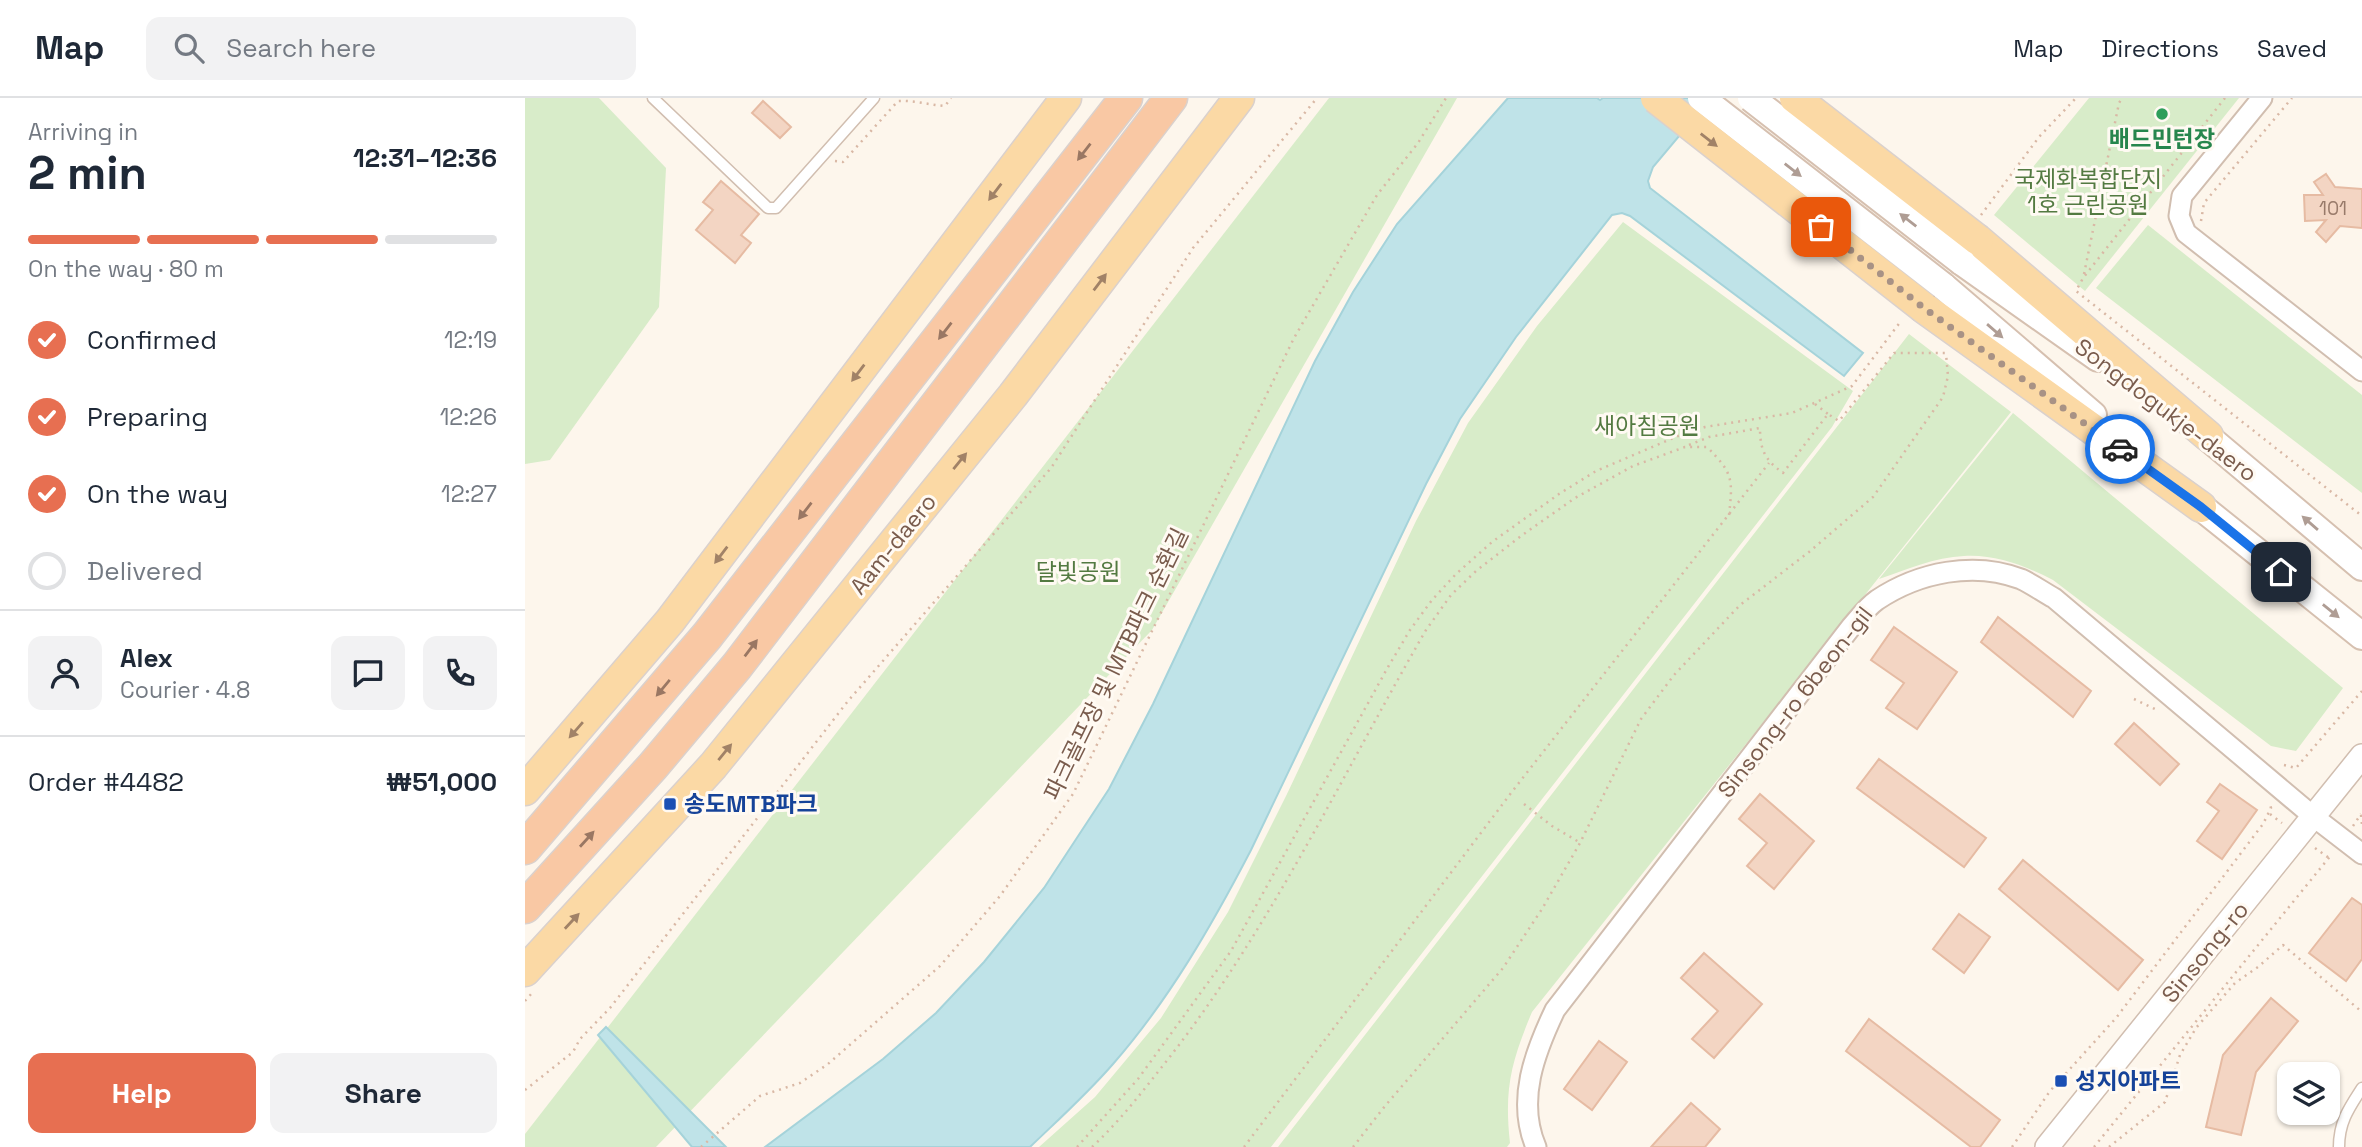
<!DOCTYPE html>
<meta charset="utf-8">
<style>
:root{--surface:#fff;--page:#f2f2f3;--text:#1f2937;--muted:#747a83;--line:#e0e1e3;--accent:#e76f51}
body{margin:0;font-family:"Space Grotesk","Noto Sans KR",sans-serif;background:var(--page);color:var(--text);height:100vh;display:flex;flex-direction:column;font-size:26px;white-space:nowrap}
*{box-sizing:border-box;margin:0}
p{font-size:23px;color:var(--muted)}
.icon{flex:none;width:38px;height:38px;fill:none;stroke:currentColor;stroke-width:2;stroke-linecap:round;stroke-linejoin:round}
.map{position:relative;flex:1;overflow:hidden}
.sheet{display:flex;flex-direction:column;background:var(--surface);width:525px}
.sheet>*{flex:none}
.tools{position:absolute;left:1752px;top:964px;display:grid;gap:14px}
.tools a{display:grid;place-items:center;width:63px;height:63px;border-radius:14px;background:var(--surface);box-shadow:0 2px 5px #0004;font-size:35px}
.pin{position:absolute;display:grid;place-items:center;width:60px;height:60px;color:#fff;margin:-30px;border-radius:14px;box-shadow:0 4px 10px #0006}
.courier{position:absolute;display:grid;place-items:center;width:70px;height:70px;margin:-35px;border:5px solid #1a73e8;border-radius:50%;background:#fff;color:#222;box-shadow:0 2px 9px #0007}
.summary em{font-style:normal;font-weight:600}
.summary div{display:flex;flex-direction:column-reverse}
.summary{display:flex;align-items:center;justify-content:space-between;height:119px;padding:0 28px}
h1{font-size:46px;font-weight:600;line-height:52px}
.bar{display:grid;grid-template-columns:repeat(4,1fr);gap:10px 7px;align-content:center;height:84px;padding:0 28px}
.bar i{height:9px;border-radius:5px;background:var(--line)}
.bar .on{background:var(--accent)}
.bar p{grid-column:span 4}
.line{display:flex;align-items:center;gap:18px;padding:0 28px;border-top:2px solid var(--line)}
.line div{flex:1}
.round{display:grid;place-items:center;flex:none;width:74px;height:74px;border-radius:14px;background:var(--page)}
ol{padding:0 28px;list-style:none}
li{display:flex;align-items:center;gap:21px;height:77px}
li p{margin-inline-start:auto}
li .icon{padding:7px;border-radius:50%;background:var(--accent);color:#fff;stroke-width:4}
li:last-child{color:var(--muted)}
li i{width:38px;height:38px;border:4px solid var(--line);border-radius:50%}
.cta{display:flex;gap:14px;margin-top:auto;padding:14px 28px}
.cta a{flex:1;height:80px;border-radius:14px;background:var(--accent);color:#fff;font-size:28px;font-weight:600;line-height:80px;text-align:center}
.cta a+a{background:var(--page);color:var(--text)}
header{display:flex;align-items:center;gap:42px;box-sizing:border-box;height:98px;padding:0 35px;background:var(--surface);border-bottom:2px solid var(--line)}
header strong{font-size:33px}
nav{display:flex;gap:38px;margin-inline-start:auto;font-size:24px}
.search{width:490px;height:63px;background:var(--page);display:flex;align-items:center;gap:18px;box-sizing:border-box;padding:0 24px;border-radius:14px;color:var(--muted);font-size:26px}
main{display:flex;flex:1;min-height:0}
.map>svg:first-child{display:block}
.green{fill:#d8ecc9}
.water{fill:#bfe3e8;stroke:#a5d3da;stroke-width:2}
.building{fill:#f3d5c3;stroke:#e6bba3;stroke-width:2}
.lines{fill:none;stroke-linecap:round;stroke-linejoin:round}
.service-casing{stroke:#d1beb0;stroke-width:13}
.minor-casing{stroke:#d1beb0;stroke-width:23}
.tertiary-casing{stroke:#d1beb0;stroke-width:26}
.secondary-casing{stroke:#d6c0b0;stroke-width:30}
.primary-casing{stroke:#dad1cd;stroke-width:33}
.trunk-casing{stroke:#dad1cd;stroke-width:35}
.path{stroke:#d9b8a5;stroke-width:2.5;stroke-dasharray:2 5;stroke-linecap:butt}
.service{stroke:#fff;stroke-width:10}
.minor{stroke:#fff;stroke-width:19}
.tertiary{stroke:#fff;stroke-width:23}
.secondary{stroke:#fff;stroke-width:26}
.primary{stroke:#fbd9a5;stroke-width:30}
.trunk{stroke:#f9c8a4;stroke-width:32}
.secondary-bridge-casing{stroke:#d6c0b0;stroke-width:30;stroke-linecap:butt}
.primary-bridge-casing{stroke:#dad1cd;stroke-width:33;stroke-linecap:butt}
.secondary-bridge{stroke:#fff;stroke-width:26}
.primary-bridge{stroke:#fbd9a5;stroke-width:30}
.oneway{fill:#a18267}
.oneway2{fill:#9a7763}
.oneway3{fill:#af9d94}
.done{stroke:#a89285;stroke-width:7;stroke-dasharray:0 12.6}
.route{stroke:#1a73e8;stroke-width:9}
.leisure-dot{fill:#2e9e5b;stroke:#fffaf3;stroke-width:2.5}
.transit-dot{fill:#1a4fb4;stroke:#fffaf3;stroke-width:2.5}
.labels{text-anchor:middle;stroke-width:6;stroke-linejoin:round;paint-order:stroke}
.number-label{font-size:19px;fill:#987a6a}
.leisure-label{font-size:23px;font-weight:bold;fill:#27864d;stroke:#fffaf3}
.park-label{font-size:23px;fill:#537a41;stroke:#fffaf3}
.street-label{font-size:23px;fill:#7a5c4d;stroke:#fffaf3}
.transit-label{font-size:23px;font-weight:bold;fill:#164399;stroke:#fffaf3;text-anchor:start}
</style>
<header>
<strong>Map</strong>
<div class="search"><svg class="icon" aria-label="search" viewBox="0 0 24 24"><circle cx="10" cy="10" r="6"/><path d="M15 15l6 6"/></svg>Search here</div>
<nav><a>Map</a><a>Directions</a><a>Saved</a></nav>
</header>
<main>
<section class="sheet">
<div class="summary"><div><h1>2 min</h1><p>Arriving in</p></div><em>12:31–12:36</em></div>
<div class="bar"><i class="on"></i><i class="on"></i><i class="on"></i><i></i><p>On the way · 80 m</p></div>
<ol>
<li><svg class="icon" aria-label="check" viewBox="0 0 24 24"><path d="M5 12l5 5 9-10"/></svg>Confirmed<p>12:19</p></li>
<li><svg class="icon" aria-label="check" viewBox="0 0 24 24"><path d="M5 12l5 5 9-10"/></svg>Preparing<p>12:26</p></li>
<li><svg class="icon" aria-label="check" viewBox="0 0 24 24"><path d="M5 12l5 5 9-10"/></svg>On the way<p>12:27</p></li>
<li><i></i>Delivered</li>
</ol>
<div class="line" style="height:126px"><a class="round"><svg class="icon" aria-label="person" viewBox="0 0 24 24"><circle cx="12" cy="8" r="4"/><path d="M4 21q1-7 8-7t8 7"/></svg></a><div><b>Alex</b><p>Courier · 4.8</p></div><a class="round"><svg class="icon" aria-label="chat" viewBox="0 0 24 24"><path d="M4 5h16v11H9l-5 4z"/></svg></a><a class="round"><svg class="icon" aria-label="phone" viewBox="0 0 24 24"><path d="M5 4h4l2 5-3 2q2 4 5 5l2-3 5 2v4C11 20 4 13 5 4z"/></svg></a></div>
<div class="line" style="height:91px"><div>Order #4482</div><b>₩51,000</b></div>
<div class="cta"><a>Help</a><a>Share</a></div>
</section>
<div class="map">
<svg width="1837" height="1049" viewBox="0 0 1837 1049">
<rect width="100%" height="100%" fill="#fdf6ec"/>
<g class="green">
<path d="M0 0H74L141 70 134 209 25 362 0 366Z"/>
<path d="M804 0H932L627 532 131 1049H0V1036Z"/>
<path d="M1564 0H1714L1560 193 1469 117Z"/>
<path d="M1098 124 1328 293 1307 329 746 1049H514L570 999 636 920 703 814 762 696 891 423 943 325 1012 228Z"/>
<path d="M1623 127 1837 297V395L1571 190Z"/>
<path d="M1384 236 1486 314 1007 914C986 964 979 991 985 1045L982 1049H753Z"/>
<path d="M1488 315 1818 590 1771 653 1746 648 1528 482C1501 468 1470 456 1439 458 1410 459 1381 472 1354 481Z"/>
</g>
<g class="water">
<path d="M983 0H1072L1075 2 1078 0H1186L1128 69 1123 83 1125 90 1338 255 1319 278 1105 118 1097 115 1087 117 991 239 935 321 901 386 726 752C687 827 644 902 588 966 562 996 533 1022 505 1049H240L358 961 411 915 459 864 519 790 584 691 628 606 790 263 828 194 872 126Z"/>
<path d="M81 929 201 1049H167L73 937Z"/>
</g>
<g class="building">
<path d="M238 3 266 29 255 40 227 15Z"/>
<path d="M1801 76 1810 89 1837 91V130L1815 128 1801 144 1791 134 1801 122 1780 123 1779 97H1798L1789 84Z"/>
<path d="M196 83 234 116 216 137 226 145 210 165 171 132 188 112 178 104Z"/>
<path d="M1473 519 1566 593 1548 619 1456 544Z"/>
<path d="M1369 529 1432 574 1392 631 1361 610 1379 585 1346 562Z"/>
<path d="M1609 625 1654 666 1635 687 1590 646Z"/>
<path d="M1354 661 1461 740 1439 769 1332 690Z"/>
<path d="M1695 686 1732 712 1697 761 1672 743 1694 713 1682 704Z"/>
<path d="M1235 696 1289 743 1249 791 1222 768 1242 745 1214 721Z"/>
<path d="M1498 762 1618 862 1593 892 1474 791Z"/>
<path d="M1827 800 1837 807V861L1821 883 1784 855Z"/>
<path d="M1434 816 1465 839 1439 875 1408 851Z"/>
<path d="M1179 855 1237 906 1189 960 1167 941 1193 913 1156 880Z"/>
<path d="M1746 900 1773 923 1731 974 1716 1037 1681 1029 1698 957Z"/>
<path d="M1344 921 1475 1022 1455 1049H1446L1321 953Z"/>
<path d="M1074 943 1102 964 1067 1012 1039 991Z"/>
<path d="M1166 1005 1195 1031 1180 1049H1126Z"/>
</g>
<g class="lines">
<g class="service-casing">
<g id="service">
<path d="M128 0 243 110H251L349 0"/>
<path d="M1814 1049C1814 1024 1824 1010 1837 990"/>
</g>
</g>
<g class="minor-casing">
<g id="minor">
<path d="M1737 0 1657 98 1654 118 1661 135 1837 273"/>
<path d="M1011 1049C991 1002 1010 954 1030 912L1326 529C1334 520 1342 509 1352 502 1394 474 1449 463 1496 481 1507 486 1518 494 1529 500L1789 719 1837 756"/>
</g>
</g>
<g class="tertiary-casing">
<path id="tertiary" d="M1522 1049 1837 658"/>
</g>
<g class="secondary-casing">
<g id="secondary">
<path d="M1437 164 1573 260"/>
<path d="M1418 188 1568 317"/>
<path d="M1667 326 1837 469"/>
<path d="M1661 397 1837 538"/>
</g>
</g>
<g class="primary-casing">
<g id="primary">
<path d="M1453 142 1683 338"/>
<path d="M1399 210 1676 409"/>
<path d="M0 692 145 523 541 0"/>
<path d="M0 873 188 668 488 297 714 0"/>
</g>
</g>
<g class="trunk-casing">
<g id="trunk">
<path d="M0 750 182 538 601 0"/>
<path d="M0 809 128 668 212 568 646 0"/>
</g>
</g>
<g class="path">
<path d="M1700 0 1558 180 1551 193 1837 418"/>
<path d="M310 63 318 64 373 3C389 2 404 7 420 8L426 0"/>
<path d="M1456 117 1514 39 1551 0"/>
<path d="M1676 123 1679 105 1767 0"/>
<path d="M1559 176 1594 5 1597 0"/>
<path d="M1290 306 1303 316"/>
<path d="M1164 347 1184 339 1235 330C1235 352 1240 362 1258 375L1303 316 1314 323 1369 255H1421"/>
<path d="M1609 601 1634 613"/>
<path d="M1759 667 1771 670 1837 593"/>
<path d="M999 706 1027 728 1054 744"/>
<path d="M1745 716 1757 725"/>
<path d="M1836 717 1837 727"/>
<path d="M1828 728 1836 716"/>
<path d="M1790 750 1804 760"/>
<path d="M0 903 7 895"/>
<path d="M0 992 48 954 55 941 85 910 323 603 526 370 668 150 792 0"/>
<path d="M176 1049 235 998 275 985 303 966 415 868 475 798 548 696 769 240 852 97 893 45 921 0"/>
<path d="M552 1049 613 981 706 853 863 569 885 532 907 502 931 476 967 444 1034 396 1071 373 1153 338 1180 329 1267 315 1327 288 1376 223"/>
<path d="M567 1049C595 1023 617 994 640 965 745 832 817 677 901 532L926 497 951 473 996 438 1050 400 1108 368 1160 349H1182C1208 375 1208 381 1204 417"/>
<path d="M719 1049 986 695 1244 365"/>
<path d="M828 1049 860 1008 978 870 1017 811 1055 745 1116 621 1149 577 1215 507 1284 454 1348 399 1418 299 1423 278 1421 256"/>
<path d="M1487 1049 1525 993 1591 920 1738 726 1746 710 1745 707"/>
<path d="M1569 1049 1807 756"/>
<path d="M1584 1049 1640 1004 1655 957 1671 930 1710 885 1733 869 1758 847 1837 914"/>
</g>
<use href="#service" class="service"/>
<use href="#minor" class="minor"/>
<use href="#tertiary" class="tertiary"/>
<use href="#secondary" class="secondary"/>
<use href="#primary" class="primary"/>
<use href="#trunk" class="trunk"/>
<g class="secondary-bridge-casing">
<g id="secondary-bridge">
<path d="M1176 0 1418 188"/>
<path d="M1226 0 1437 164"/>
</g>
</g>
<g class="primary-bridge-casing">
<g id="primary-bridge">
<path d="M1131 0 1399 210"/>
<path d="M1270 0 1453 142"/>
</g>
</g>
<use href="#secondary-bridge" class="secondary-bridge"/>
<use href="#primary-bridge" class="primary-bridge"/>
</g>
<defs><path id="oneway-solid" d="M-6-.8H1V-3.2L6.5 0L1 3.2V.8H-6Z" transform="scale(1.75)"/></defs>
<g class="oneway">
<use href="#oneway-solid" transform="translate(1184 42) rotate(38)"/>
<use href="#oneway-solid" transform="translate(470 94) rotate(127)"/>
<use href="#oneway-solid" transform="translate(575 184) rotate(-53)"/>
<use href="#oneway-solid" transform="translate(333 275) rotate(127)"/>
<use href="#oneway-solid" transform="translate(435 363) rotate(-51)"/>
<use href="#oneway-solid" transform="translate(196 457) rotate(127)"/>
<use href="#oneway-solid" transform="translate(51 632) rotate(131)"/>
<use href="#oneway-solid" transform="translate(200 654) rotate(-51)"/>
<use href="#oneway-solid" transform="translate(47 823) rotate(-47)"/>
</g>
<g class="oneway2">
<use href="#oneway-solid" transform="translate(559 54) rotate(128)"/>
<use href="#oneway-solid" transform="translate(420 233) rotate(128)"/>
<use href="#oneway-solid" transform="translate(280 413) rotate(128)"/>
<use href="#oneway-solid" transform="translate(226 550) rotate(-53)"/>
<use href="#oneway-solid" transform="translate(138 590) rotate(130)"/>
<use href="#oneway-solid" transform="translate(62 741) rotate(-48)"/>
</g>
<g class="oneway3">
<use href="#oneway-solid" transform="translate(1268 72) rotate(38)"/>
<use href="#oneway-solid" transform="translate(1383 122) rotate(-142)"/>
<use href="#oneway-solid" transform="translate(1470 233) rotate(41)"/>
<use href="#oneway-solid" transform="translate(1785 425) rotate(-139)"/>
<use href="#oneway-solid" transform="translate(1806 513) rotate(39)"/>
</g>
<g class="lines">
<path class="done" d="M1296 129 1399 210 1595 351"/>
<path class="route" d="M1595 351 1676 409 1756 474"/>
</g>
<circle class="leisure-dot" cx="1637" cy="16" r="7"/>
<g class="transit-dot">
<rect x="138" y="699" width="14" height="14" rx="3.5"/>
<rect x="1529" y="976" width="14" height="14" rx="3.5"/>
</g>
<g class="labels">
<g class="number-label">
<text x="1808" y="117">101</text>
</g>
<g class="leisure-label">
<text x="1637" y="49">배드민턴장</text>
</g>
<g class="park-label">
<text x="1563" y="89">국제화복합단지<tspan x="1563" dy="26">1호 근린공원</tspan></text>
<text x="1122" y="336">새아침공원</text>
<text x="553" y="482">달빛공원</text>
</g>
<g class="street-label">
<text transform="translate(1641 312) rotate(37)" y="8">Songdogukje-daero</text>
<text transform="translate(368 446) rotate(-51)" y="8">Aam-daero</text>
<text transform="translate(591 566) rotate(-64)" y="8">파크골프장 및 MTB파크 순환길</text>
<text transform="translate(1270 604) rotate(-52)" y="8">Sinsong-ro 6beon-gil</text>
<text transform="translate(1680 854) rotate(-51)" y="8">Sinsong-ro</text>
</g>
<g class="transit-label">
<text x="159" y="714">송도MTB파크</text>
<text x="1550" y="991">성지아파트</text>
</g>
</g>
</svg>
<div class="tools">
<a><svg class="icon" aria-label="layers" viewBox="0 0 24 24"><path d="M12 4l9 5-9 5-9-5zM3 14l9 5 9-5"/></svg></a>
</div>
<div class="pin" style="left:1296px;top:129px;background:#ea580c"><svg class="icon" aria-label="bag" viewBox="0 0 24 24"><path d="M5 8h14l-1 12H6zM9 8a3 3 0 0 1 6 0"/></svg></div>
<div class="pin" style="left:1756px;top:474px;background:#1f2937"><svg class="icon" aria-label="home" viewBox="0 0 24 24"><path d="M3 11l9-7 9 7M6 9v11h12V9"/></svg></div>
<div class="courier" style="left:1595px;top:351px"><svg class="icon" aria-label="car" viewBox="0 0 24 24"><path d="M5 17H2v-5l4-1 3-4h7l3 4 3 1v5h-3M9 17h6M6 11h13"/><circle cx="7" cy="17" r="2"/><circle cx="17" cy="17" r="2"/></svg></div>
</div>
</main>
